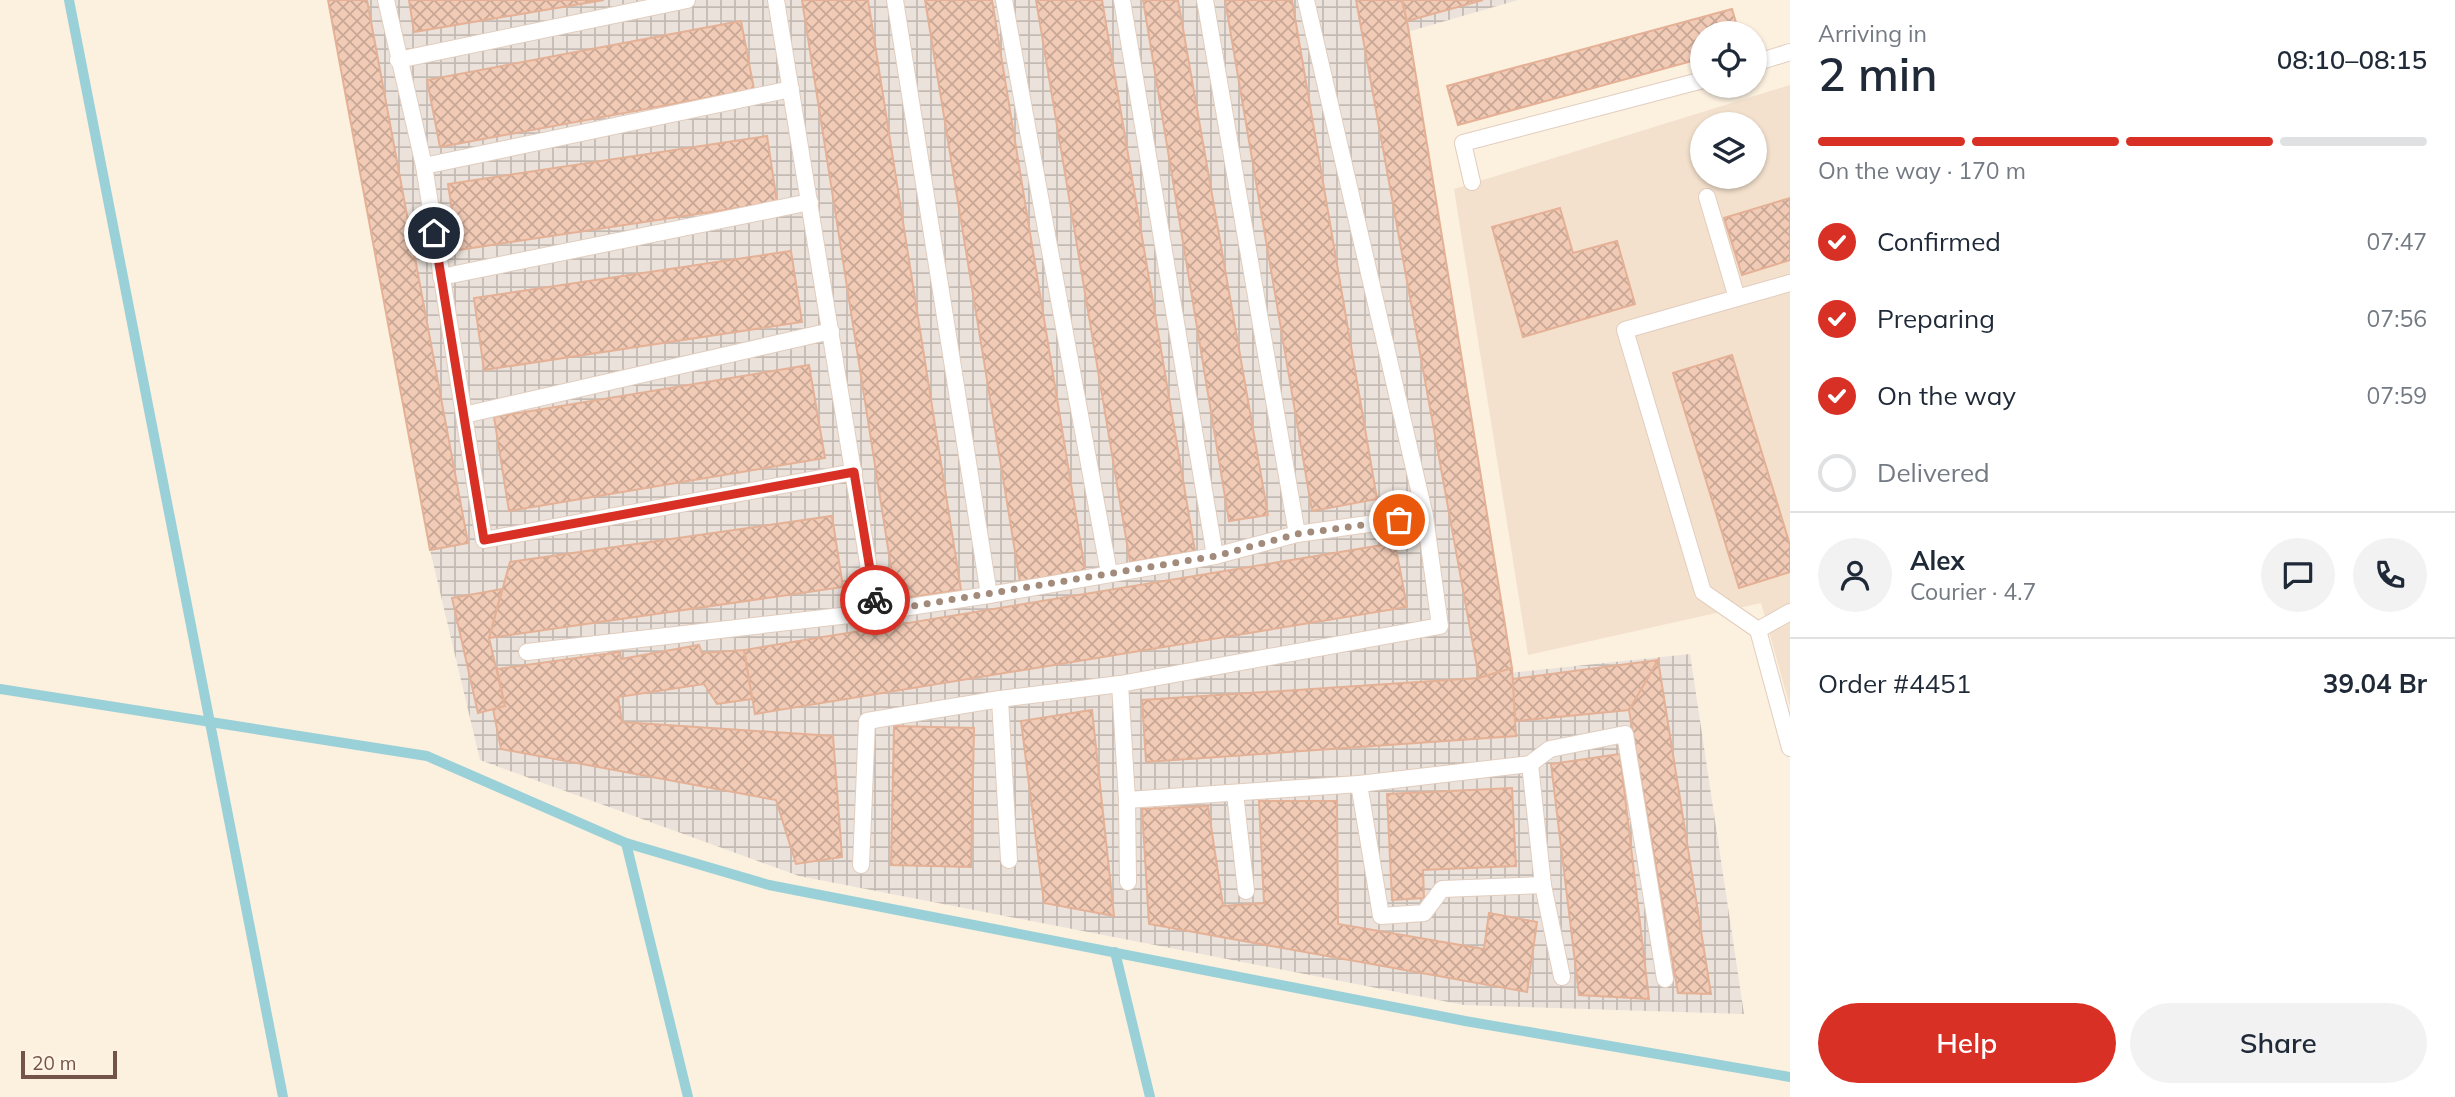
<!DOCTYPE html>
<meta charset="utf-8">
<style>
:root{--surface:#fff;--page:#f2f2f3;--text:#1f2937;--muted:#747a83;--line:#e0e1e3;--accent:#d93025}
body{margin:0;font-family:Mulish,sans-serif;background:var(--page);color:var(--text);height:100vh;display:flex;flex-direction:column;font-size:26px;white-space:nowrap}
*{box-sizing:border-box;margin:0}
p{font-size:23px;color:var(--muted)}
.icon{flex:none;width:38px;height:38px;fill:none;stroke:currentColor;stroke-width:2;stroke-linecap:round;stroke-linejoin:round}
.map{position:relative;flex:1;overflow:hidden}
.panel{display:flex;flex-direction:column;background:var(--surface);width:665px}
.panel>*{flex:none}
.buttons{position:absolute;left:1690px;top:21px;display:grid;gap:14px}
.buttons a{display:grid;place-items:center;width:77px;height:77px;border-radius:50%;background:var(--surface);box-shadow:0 2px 5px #0004;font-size:35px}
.scale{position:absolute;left:21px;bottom:18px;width:96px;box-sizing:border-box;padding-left:7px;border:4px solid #735447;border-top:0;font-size:19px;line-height:24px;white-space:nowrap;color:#735447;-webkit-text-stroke:5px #fff4e5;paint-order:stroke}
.pin{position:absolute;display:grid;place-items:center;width:60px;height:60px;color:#fff;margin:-30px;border:4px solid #fff;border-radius:50%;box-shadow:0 2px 7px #0007}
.courier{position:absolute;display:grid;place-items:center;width:70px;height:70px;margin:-35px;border:5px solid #d93025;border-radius:50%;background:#fff;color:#222;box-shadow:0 2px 9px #0007}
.overview em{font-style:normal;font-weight:600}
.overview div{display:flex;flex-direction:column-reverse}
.overview{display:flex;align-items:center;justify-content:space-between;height:119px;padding:0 28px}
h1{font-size:46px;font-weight:600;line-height:52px}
.bar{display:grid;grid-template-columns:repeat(4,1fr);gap:10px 7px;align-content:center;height:84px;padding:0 28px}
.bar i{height:9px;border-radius:5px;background:var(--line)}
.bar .selected{background:var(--accent)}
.bar p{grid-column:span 4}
.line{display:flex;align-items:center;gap:18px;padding:0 28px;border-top:2px solid var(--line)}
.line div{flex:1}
.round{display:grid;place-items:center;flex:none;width:74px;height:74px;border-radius:37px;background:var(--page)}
ol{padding:0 28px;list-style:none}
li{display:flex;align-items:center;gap:21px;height:77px}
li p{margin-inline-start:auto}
li .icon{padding:7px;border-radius:50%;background:var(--accent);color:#fff;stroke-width:4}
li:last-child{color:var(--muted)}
li i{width:38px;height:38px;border:4px solid var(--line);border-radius:50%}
.cta{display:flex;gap:14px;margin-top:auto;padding:14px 28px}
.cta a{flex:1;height:80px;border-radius:42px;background:var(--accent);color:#fff;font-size:28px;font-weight:600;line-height:80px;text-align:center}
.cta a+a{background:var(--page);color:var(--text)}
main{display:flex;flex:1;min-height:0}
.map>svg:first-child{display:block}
.residential{fill:#f4e1cd;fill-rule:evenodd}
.industrial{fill:url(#industrial-grid)}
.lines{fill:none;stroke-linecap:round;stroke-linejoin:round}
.stream{stroke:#9ad1d8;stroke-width:10}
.building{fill:url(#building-cross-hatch);stroke:#e5b196;stroke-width:2}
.lane-casing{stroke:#e2cdbe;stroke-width:18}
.lane{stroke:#fff;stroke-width:16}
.done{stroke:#a38b7c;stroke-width:7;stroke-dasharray:0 12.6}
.route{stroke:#d93025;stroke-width:9}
</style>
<main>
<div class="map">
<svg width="1790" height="1097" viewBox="0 0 1790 1097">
<defs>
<pattern id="industrial-grid" width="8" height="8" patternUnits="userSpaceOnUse" patternTransform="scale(1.75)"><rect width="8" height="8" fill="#eae2db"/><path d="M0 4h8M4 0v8" fill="none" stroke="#c2bab3"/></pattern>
<pattern id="building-cross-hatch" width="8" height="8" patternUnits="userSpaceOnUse" patternTransform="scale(1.75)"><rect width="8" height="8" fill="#f2cbb6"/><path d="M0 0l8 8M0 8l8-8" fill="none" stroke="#c8a796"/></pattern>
</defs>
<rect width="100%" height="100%" fill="#fcf0df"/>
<path class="residential" d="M1790 85V707L1761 603 1528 655 1454 189ZM1703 124H1755V177H1703Z"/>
<path class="industrial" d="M328 0H1518L1393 36 1499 674 1690 654 1744 1014 1464 1005 799 876 480 760 430 550Z"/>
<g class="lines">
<g class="stream">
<path d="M69 0 283 1097"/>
<path d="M0 689 427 756 626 843 769 885 1465 1021 1790 1077"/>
<path d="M626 843 688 1097"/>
<path d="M1115 952 1150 1097"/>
</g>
</g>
<g class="building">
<path d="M328 0H367L468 543 430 550Z"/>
<path d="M409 0H604L414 32Z"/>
<path d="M802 0H868L961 590 896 599Z"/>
<path d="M925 0H992L1085 570 1020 582Z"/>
<path d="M1036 0H1102L1195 551 1130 562Z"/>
<path d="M1143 0H1178L1268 515 1229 521Z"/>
<path d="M1225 0H1292L1377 499 1312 511Z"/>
<path d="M1356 0H1402L1407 21 1512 668 1479 678Z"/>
<path d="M1402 0H1483L1407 21Z"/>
<path d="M1732 9 1739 33H1703V58L1458 125 1447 86Z"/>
<path d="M741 21 754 89 440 147 427 80Z"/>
<path d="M767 136 777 202 458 250 448 184Z"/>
<path d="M1790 198V260L1742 275 1724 218Z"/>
<path d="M1560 208 1573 253 1617 241 1635 304 1523 337 1492 227Z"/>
<path d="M791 251 802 322 484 370 474 298Z"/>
<path d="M1732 355 1790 545V572L1739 588 1673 373Z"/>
<path d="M809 365 825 458 509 511 494 417Z"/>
<path d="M832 516 843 587 489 638 510 562Z"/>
<path d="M1395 543 1407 607 755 714 744 650Z"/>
<path d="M502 589 489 638 505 706 478 713 452 598Z"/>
<path d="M699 645 702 653 744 650 752 699 717 704 704 684 618 697 622 722 833 736 842 857 796 864 776 800 501 749 493 709 505 706 497 669 620 652 621 659Z"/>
<path d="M1658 660 1711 994 1678 993 1629 710Z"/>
<path d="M1658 660 1629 710 1515 721 1512 679Z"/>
<path d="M1512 668 1516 736 1146 762 1142 700 1479 678Z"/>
<path d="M1092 710 1114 916 1044 903 1021 721Z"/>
<path d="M894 726 974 728 971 867 891 865Z"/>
<path d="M1620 754 1649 999 1579 995 1551 764Z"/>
<path d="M1512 788 1516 866 1423 870 1424 898 1392 900 1387 794Z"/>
<path d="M1259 801H1337L1338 924 1484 949 1489 913 1537 922 1527 992 1149 924 1142 809 1208 806 1223 906 1264 903Z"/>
</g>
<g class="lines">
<g class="lane-casing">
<g id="lane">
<path d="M386 0 424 166 484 540 854 472"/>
<path d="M776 0 876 612"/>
<path d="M895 0 989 595"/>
<path d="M1004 0 1109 573"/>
<path d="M1122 0 1215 556"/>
<path d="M1205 0 1297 534"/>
<path d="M398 60 687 0"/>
<path d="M1755 63 1790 52"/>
<path d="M424 166 791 89"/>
<path d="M1472 182 1463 143 1703 80"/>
<path d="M1707 197 1737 298 1625 330 1703 592 1758 630 1790 748"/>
<path d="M441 277 810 202"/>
<path d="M1737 298 1790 283"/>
<path d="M464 415 831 331"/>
<path d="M1758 630 1790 612"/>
<path d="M527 652 876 612 989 595 1215 556 1297 534 1425 516"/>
<path d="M1530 764 1543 885 1562 977"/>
<path d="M1359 784 1530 764 1550 749 1625 734 1665 979"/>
<path d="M1235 793 1246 891"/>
<path d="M1127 800 1359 784 1381 916 1424 913 1442 889 1543 885"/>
<path d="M1009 860 1000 699 1120 684"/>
<path d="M861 865 867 721 1000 699"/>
<path d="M1128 882 1127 800 1120 684 1440 626 1425 516 1306 0"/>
</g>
</g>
<use href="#lane" class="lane"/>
</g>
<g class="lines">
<path class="done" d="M875 600 877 612 1216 556 1297 534 1399 520"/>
<path class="route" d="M434 233 484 540 854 472 875 600"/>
</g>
</svg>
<div class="buttons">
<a><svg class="icon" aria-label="locate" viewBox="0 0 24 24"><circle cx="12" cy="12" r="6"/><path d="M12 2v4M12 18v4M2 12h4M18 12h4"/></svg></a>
<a><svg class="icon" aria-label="layers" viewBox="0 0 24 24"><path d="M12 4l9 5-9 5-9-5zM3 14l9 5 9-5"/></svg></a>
</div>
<div class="scale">20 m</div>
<div class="pin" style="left:1399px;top:520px;background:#ea580c"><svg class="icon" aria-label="bag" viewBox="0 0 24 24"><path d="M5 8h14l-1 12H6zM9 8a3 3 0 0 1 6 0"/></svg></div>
<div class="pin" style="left:434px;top:233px;background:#1f2937"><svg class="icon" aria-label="home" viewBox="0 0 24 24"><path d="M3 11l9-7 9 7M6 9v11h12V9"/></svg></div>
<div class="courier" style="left:875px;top:600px"><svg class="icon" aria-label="bike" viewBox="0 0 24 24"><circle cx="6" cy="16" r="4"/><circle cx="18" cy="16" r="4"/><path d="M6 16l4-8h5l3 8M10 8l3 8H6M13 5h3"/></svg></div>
</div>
<section class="panel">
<div class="overview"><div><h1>2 min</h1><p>Arriving in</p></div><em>08:10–08:15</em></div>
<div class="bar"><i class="selected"></i><i class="selected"></i><i class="selected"></i><i></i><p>On the way · 170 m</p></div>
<ol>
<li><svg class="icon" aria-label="check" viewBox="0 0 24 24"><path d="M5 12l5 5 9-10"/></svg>Confirmed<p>07:47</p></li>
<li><svg class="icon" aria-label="check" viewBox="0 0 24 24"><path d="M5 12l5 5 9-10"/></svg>Preparing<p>07:56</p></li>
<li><svg class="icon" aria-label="check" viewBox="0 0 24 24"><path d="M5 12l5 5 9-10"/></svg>On the way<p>07:59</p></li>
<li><i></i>Delivered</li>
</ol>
<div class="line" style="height:126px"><a class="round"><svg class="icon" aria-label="person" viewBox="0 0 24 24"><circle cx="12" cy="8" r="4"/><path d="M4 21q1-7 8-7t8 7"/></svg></a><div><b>Alex</b><p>Courier · 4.7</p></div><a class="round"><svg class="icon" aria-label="chat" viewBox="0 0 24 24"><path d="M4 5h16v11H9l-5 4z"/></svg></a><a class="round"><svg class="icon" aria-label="phone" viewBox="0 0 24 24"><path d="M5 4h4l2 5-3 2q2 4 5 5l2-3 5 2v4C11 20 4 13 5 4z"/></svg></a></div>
<div class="line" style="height:91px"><div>Order #4451</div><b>39.04 Br</b></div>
<div class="cta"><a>Help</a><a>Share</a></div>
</section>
</main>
